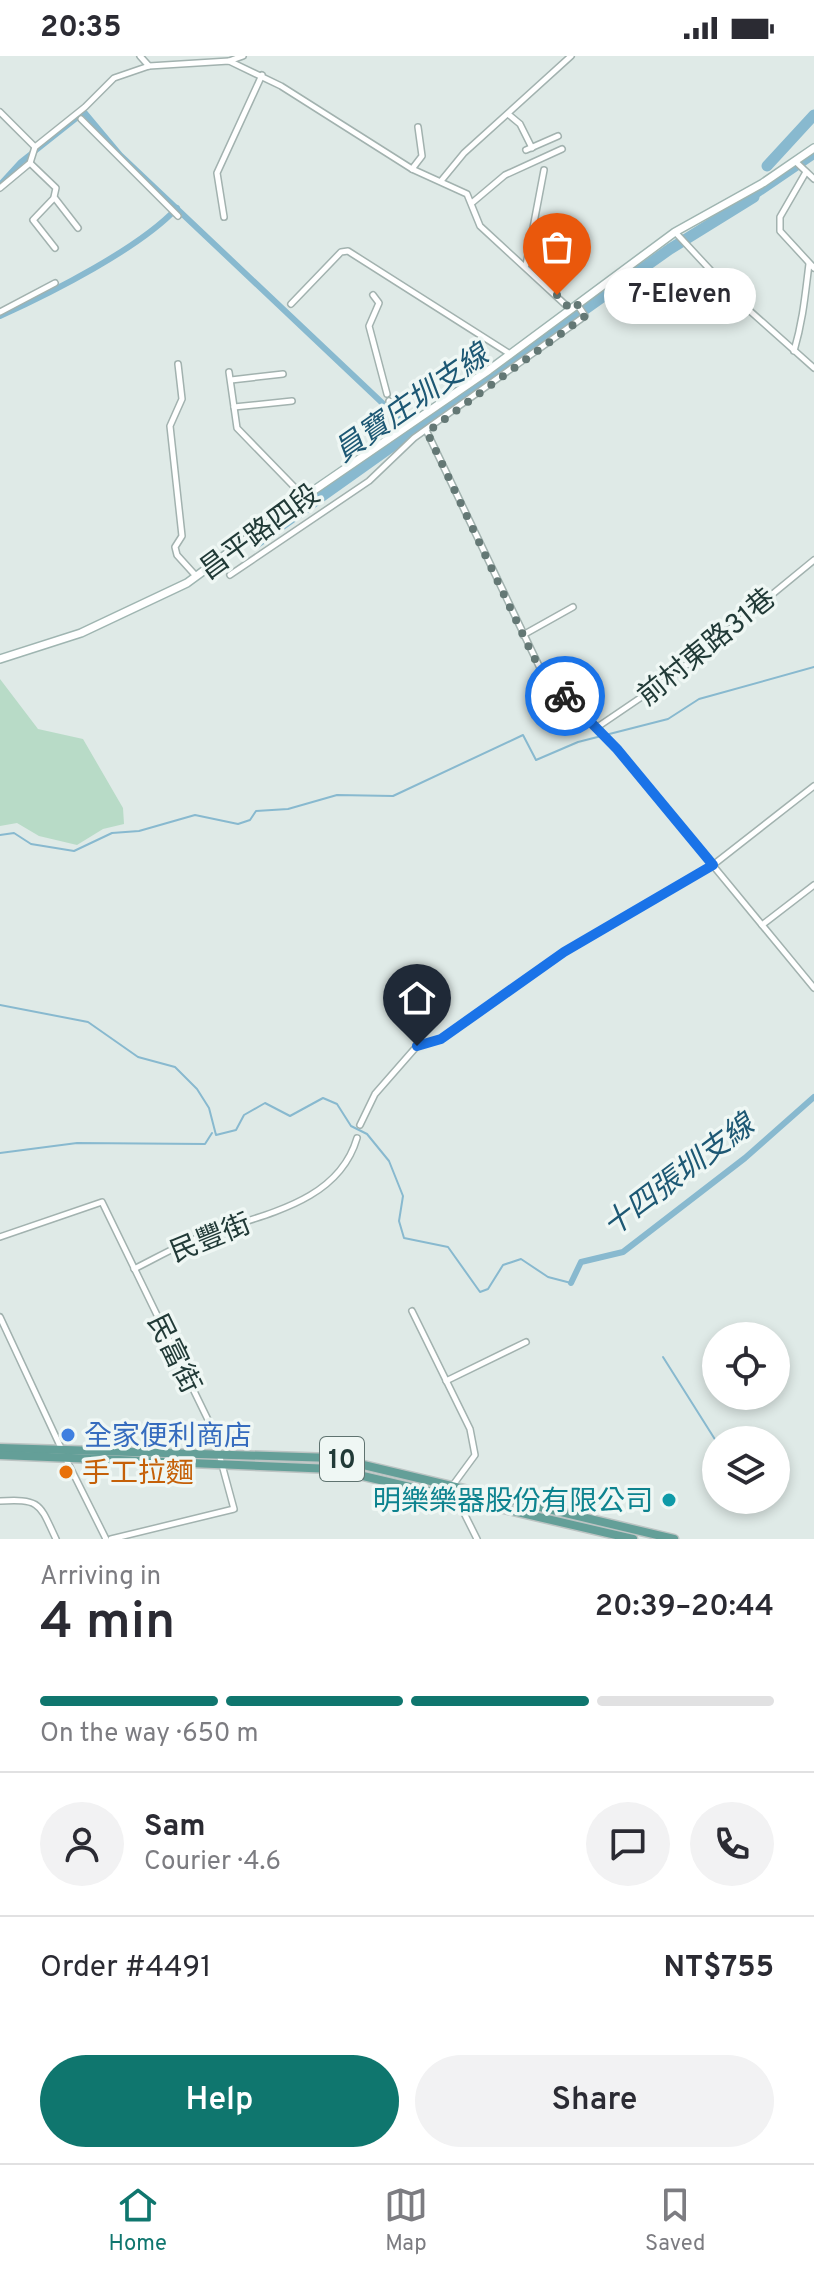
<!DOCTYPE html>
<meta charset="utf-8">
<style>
:root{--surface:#fff;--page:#f2f2f3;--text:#2b2b33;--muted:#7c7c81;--line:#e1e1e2;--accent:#0f766e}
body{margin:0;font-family:Overpass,"Noto Sans TC",sans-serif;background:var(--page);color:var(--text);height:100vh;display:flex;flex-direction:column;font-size:30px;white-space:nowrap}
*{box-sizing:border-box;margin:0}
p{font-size:26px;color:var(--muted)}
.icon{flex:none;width:44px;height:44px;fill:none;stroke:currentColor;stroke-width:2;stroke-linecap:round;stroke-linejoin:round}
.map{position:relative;height:1483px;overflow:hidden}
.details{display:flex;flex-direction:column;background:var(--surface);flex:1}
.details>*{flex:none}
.tools{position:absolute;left:702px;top:1266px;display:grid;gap:16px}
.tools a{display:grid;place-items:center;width:88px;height:88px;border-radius:50%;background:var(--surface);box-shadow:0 4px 12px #0003;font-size:40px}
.pin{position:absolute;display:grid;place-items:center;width:68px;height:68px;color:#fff;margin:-82px -34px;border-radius:50% 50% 50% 0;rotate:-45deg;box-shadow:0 0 8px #0007}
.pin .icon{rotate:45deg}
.courier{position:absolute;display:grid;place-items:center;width:80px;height:80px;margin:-40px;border:6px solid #1a73e8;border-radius:50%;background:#fff;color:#222;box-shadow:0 2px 10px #0007}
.bubble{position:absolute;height:56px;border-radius:28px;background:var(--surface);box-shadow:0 4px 12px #0003;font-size:26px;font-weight:600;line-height:56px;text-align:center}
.head em{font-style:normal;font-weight:600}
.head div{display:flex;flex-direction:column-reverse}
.head{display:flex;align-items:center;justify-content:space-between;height:136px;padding:0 40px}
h1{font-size:52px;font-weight:600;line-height:60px}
.bar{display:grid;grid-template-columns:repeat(4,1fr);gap:12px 8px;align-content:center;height:96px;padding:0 40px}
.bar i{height:10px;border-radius:6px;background:var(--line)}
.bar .selected{background:var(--accent)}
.bar p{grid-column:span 4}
.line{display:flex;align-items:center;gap:20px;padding:0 40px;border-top:2px solid var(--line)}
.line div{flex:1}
.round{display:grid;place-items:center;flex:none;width:84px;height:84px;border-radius:42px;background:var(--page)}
.action{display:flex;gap:16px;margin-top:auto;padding:16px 40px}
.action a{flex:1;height:92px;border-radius:48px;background:var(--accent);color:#fff;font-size:32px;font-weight:600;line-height:92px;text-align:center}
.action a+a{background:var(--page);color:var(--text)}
.status{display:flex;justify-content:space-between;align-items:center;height:56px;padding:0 40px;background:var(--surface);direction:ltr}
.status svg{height:22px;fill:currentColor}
.menu{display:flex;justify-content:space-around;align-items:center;height:112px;border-top:2px solid var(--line);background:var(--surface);font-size:22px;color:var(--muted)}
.menu a{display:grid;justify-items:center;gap:4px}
.menu .selected{color:var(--accent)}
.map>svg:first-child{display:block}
.green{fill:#b8dbc7}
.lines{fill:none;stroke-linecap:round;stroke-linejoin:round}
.stream{stroke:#88b9cf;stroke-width:2}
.canal{stroke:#88b9cf;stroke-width:6}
.river{stroke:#88b9cf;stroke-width:11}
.street-casing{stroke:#a2b2af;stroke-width:8}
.secondary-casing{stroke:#9fb5b1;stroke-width:10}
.primary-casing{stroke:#bcc4c3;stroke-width:11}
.street{stroke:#fff;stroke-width:5}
.secondary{stroke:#fff;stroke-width:7}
.primary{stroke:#649f98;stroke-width:8}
.done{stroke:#647875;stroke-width:8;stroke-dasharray:0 14.4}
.route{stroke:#1a73e8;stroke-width:10}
.shop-dot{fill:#3f7fe0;stroke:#eff7f4;stroke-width:3}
.food-dot{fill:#e8710a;stroke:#eff7f4;stroke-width:3}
.culture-dot{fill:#0f9aa8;stroke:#eff7f4;stroke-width:3}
.labels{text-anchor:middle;stroke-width:7;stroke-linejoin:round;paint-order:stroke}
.shield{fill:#eff7f4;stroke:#5f7370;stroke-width:2}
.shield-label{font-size:26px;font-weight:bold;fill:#213a37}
.street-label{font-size:28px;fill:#213a37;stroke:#eff7f4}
.shop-label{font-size:28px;fill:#366cbe;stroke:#eff7f4;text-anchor:start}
.food-label{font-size:28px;fill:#c56008;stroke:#eff7f4;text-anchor:start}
.culture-label{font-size:28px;fill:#0d838f;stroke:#eff7f4;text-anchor:end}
.water-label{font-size:30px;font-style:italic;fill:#1d5874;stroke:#eff7f4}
</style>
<div class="status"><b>20:35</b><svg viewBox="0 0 49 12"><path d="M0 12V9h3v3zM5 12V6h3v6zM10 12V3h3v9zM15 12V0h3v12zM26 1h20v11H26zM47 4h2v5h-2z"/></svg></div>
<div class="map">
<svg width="814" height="1483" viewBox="0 0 814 1483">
<rect width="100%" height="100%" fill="#dfeae7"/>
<path class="green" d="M0 623 38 673 83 683 123 752 124 768 103 773 77 789 39 780 17 767 0 770Z"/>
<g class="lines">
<g class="stream">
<path d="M0 779 14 777 31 788 74 795 112 777 139 775 195 759 238 768 250 764 256 755 288 753 337 739 393 740 523 679 536 704 578 686 668 663 699 643 814 611"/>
<path d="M0 949 88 966 138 1001 175 1011 197 1033 209 1052 216 1079 236 1074 244 1059 265 1047 290 1060 323 1042 337 1048 351 1070 367 1078 389 1105 403 1140 399 1165 404 1182 448 1191 480 1236 488 1233 503 1209 521 1203 548 1221 571 1227"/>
<path d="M0 1097 77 1087 205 1088 212 1077"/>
<path d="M663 1301 716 1385"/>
<path d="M776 1428 786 1424"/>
</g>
<g class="canal">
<path d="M0 129 21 106 84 56 120 99 413 376"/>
<path d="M754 141 814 100"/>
<path d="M0 260C51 237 140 192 177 152"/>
<path d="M571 1227 581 1206 623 1196 745 1102 814 1041"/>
</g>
<g class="river">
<path d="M767 110 814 59"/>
<path d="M256 487 670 193 754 141"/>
</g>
<g class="street-casing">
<g id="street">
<path d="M140 0 149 10"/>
<path d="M229 5 243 0"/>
<path d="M0 56 35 91"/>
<path d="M508 58 520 68 532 92"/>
<path d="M81 63 178 160"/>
<path d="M526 94 558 80"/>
<path d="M796 106 814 123"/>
<path d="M30 107 56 132 54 141 78 172"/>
<path d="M412 113 422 100 418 71"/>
<path d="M806 116 780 161V175L814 212"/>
<path d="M441 125 464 97 571 0"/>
<path d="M0 132 30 107 35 91 85 51 114 22 149 10 229 5 281 30 412 113 467 138 480 170 570 253"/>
<path d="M54 142 33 164 55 192"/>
<path d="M473 146 505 119 562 93"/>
<path d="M224 161 217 117 262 19"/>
<path d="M675 176 741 247 814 312"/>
<path d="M526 209 544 114"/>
<path d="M373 239 379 247 369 270 387 338"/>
<path d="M291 248 341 196 348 195 510 298"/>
<path d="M0 256 55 227"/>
<path d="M794 295C803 264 805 240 809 208"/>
<path d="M178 308 182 343 170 370 182 480 175 491 177 499 196 520"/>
<path d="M229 316 237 372 304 441"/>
<path d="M231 324 283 318"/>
<path d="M389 345 413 365"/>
<path d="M234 351 292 345"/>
<path d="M427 376 540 612 617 693 814 932"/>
<path d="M230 519 369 425 414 382 585 260 577 248"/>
<path d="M523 579 573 551"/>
<path d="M596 672 674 619 814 504"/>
<path d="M762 869 814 829"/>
<path d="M360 1069 375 1038 417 990 441 983 564 896 713 809 814 730"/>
<path d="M0 1181 102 1146 212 1372 234 1453 111 1483"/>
<path d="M134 1213C158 1201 182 1187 207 1178 263 1158 338 1147 357 1082"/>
<path d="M412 1255 470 1373 475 1399 453 1429"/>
<path d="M0 1261 62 1394"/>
<path d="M446 1325 526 1286"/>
<path d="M66 1403 106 1483"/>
<path d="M456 1441 477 1483"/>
<path d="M0 1445C41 1443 39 1447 56 1483"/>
</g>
</g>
<g class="secondary-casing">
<path id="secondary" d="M0 603 81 577 187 527 304 441 489 314 675 176 763 127 814 92"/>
</g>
<g class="primary-casing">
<g id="primary">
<path d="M0 1392 334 1402 674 1483"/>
<path d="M0 1399 333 1413 633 1483"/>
</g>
</g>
<use href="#street" class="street"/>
<use href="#secondary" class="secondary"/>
<use href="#primary" class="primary"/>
</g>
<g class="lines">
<path class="done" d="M557 239 570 253 577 248 585 260 427 376 534 602 565 640"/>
<path class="route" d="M417 990 441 983 564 896 713 809 617 693 565 640"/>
</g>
<circle class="shop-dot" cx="68" cy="1379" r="8"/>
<circle class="food-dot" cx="66" cy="1416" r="8"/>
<circle class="culture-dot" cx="669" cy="1444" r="8"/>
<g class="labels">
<rect class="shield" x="320" y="1381" width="44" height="44" rx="6"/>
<g class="shield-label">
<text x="342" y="1412">10</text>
</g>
<g class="street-label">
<text transform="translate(259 475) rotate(-36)" y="10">昌平路四段</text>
<text transform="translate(706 590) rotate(-39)" y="10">前村東路31巷</text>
<text transform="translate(210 1181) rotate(-22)" y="10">民豐街</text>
<text transform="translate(175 1297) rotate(64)" y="10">民富街</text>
</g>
<g class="shop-label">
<text x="84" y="1389">全家便利商店</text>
</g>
<g class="food-label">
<text x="82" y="1426">手工拉麵</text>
</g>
<g class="culture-label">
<text x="653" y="1454">明樂樂器股份有限公司</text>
</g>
<g class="water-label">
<text transform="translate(411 347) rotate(-35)" y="10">員寶庄圳支線</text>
<text transform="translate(678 1119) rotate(-37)" y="10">十四張圳支線</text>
</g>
</g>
</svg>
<div class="tools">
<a><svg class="icon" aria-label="locate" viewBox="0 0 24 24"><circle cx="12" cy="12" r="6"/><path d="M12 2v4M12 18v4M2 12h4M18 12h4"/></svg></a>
<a><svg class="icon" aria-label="layers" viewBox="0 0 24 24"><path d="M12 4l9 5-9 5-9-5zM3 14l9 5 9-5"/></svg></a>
</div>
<div class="pin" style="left:557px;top:239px;background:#ea580c"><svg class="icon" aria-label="bag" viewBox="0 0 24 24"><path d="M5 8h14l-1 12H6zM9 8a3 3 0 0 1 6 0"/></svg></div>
<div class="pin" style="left:417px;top:990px;background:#1f2937"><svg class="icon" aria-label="home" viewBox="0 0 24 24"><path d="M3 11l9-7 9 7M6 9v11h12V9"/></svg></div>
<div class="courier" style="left:565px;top:640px"><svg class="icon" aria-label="bike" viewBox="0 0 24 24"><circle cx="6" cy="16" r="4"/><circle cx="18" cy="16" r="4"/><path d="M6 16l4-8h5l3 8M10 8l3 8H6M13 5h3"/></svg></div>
<div class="bubble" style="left:604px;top:212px;width:152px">7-Eleven</div>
</div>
<section class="details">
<div class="head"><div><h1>4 min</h1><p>Arriving in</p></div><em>20:39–20:44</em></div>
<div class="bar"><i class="selected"></i><i class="selected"></i><i class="selected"></i><i></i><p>On the way · 650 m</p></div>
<div class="line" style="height:144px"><a class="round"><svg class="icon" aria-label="person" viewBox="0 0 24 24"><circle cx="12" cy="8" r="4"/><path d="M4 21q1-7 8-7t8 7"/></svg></a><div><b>Sam</b><p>Courier · 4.6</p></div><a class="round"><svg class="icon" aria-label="chat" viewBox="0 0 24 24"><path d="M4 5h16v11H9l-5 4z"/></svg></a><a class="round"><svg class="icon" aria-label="phone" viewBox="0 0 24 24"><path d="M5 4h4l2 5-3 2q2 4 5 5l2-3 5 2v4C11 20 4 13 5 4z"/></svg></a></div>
<div class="line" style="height:104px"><div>Order #4491</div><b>NT$755</b></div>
<div class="action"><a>Help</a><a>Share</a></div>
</section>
<nav class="menu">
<a class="selected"><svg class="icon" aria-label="home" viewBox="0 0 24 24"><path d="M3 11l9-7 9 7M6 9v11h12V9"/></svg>Home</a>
<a><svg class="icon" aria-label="map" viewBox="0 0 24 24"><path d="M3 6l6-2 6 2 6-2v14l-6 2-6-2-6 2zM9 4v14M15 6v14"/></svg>Map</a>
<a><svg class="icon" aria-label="saved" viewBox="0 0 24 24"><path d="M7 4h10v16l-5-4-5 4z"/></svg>Saved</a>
</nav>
